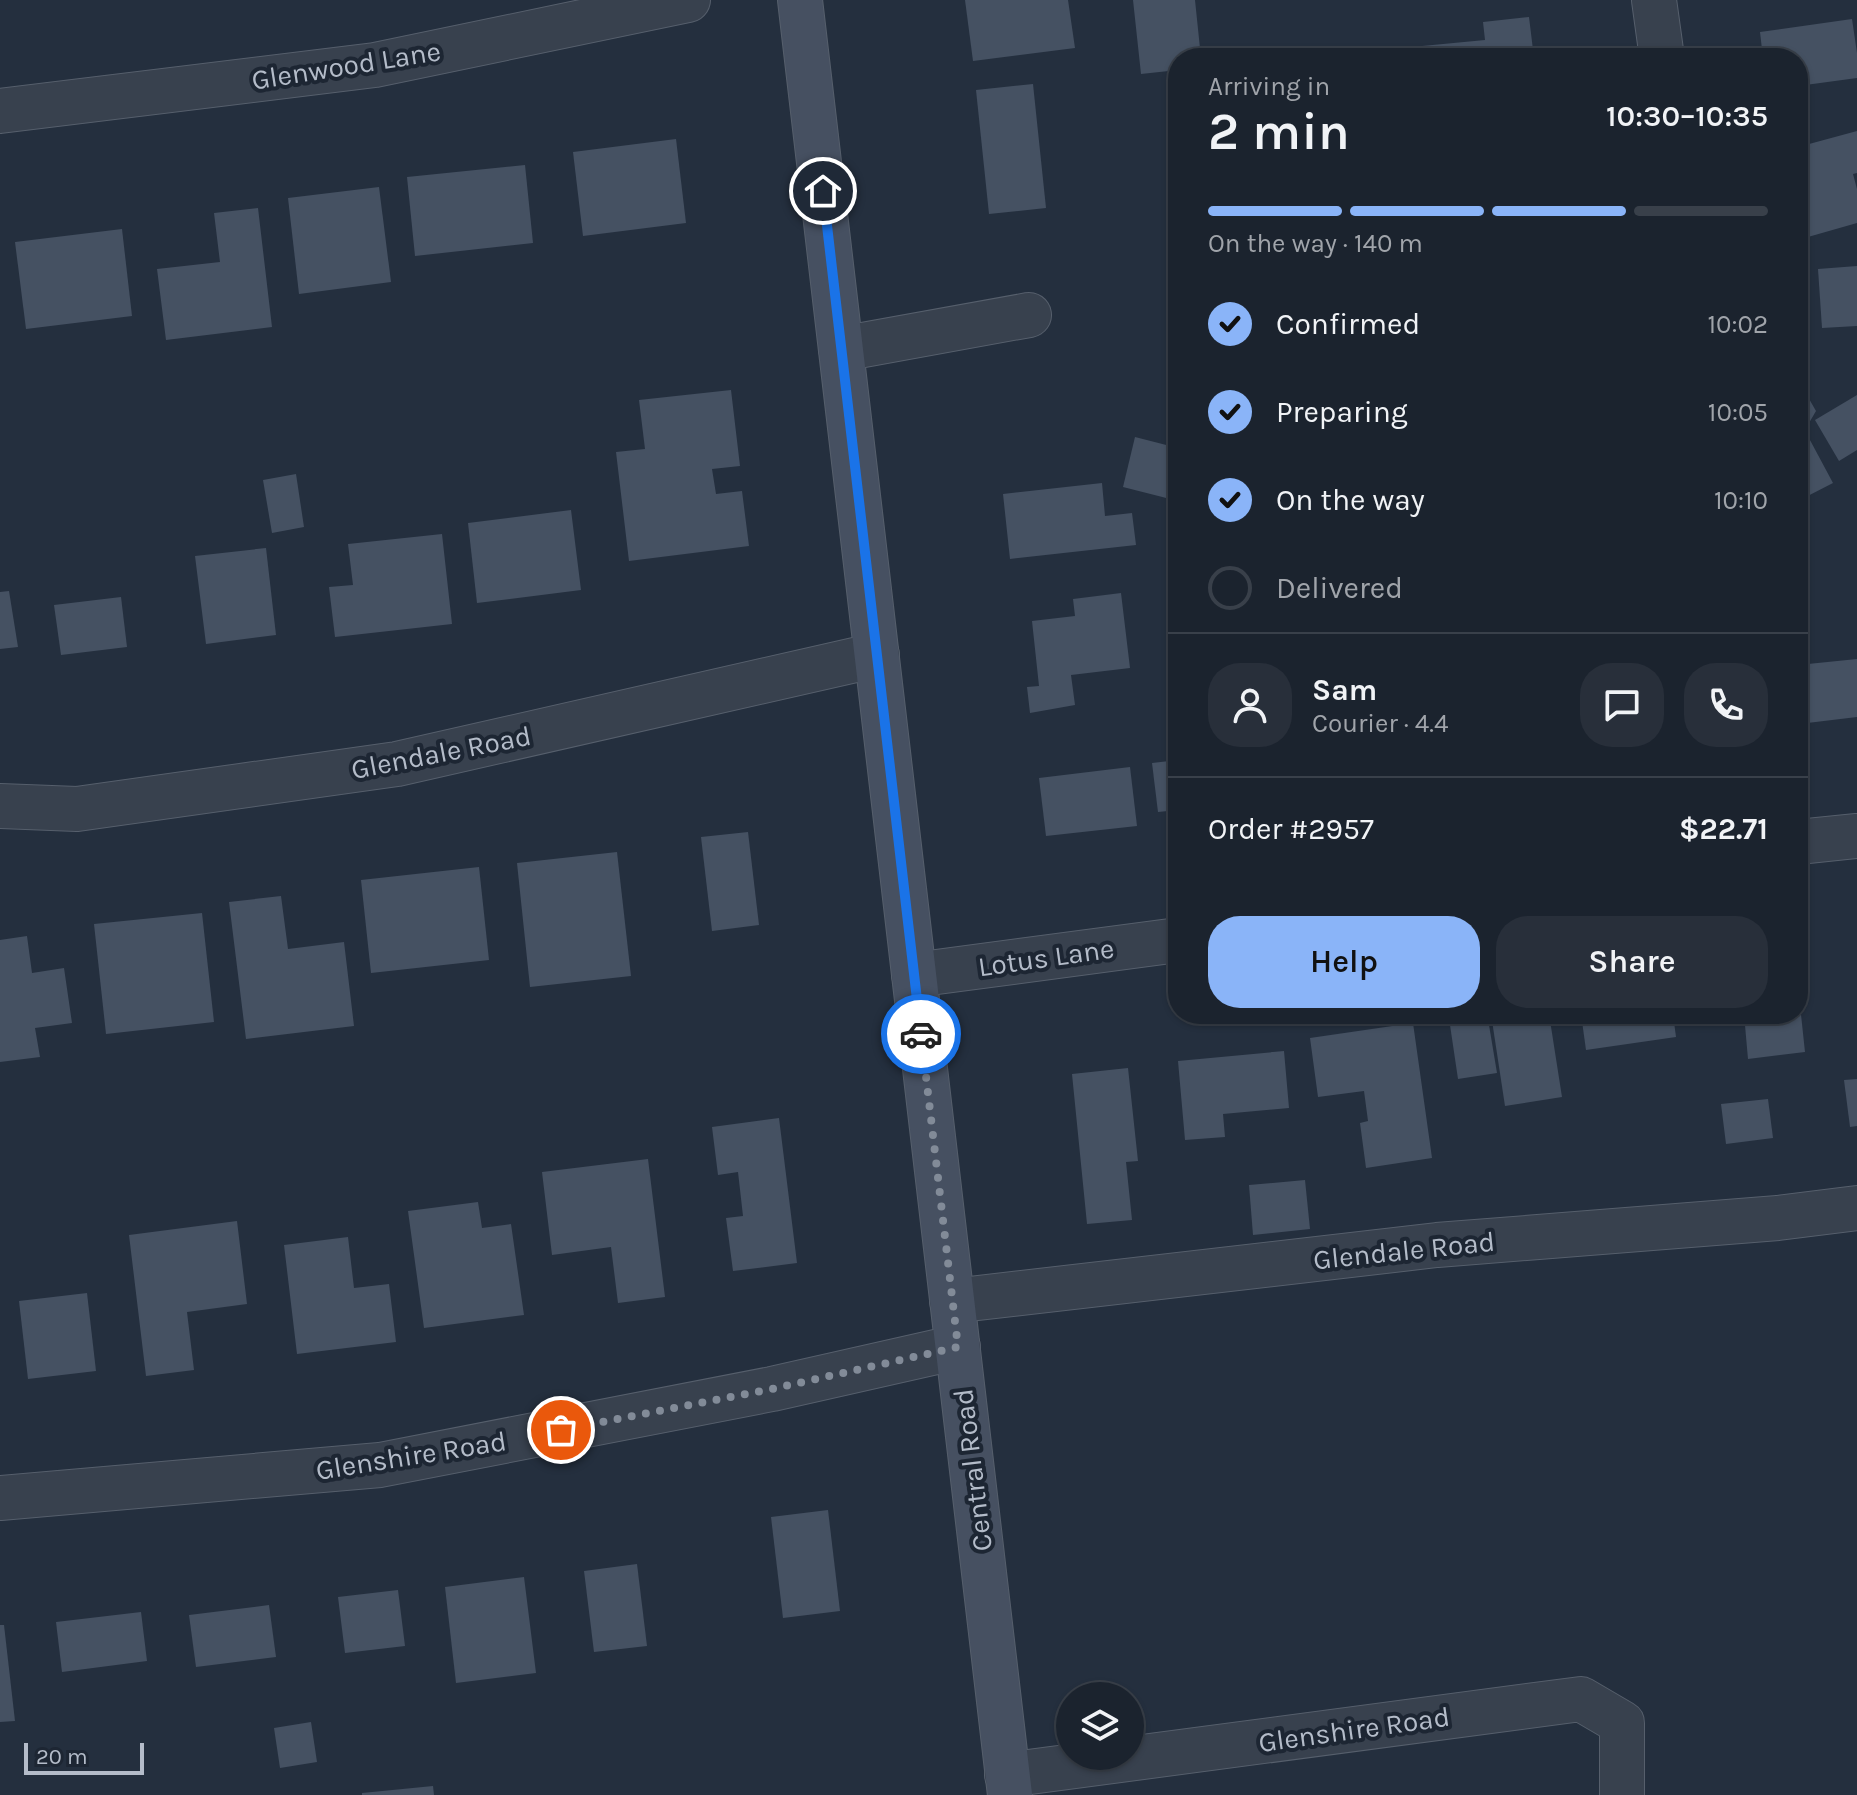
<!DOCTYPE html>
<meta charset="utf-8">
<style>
:root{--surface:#1b232e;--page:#282f3a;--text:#f1f3f6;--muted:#a0a4aa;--line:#39404a;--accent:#8ab4f8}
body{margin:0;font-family:Karla,sans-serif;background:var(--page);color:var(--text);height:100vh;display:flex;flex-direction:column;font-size:30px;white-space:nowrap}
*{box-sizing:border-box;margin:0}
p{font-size:26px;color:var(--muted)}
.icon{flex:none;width:44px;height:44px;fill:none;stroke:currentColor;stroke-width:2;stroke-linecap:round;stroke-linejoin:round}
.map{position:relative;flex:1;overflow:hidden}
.details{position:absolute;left:1168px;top:48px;width:640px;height:976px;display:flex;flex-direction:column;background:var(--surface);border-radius:32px;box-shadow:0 2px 6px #0004,0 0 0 2px var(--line)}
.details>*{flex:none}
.controls{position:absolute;left:1056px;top:1682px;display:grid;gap:16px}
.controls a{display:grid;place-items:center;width:88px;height:88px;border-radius:50%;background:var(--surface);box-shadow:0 2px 6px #0004,0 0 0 2px var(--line);font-size:40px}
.scale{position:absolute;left:24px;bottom:20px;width:120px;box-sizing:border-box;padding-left:8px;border:4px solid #b4bcc9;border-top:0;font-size:22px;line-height:28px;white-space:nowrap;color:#b4bcc9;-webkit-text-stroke:6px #1d2633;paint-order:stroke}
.pin{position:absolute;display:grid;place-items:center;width:68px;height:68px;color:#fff;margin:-34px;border:4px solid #fff;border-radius:50%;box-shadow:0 2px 8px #0007}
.courier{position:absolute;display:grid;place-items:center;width:80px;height:80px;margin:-40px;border:6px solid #1a73e8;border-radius:50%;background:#fff;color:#222;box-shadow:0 2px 10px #0007}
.overview em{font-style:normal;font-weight:600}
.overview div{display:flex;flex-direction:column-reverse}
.overview{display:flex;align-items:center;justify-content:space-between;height:136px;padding:0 40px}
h1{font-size:52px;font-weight:600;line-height:60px}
.bar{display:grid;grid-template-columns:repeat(4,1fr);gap:12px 8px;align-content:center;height:96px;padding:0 40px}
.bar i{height:10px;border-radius:6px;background:var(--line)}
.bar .selected{background:var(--accent)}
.bar p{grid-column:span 4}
.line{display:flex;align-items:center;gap:20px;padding:0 40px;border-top:2px solid var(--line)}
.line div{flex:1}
.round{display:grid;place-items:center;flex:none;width:84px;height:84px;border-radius:32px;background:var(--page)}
ol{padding:0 40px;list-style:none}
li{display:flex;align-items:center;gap:24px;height:88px}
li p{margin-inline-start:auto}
li .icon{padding:8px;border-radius:50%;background:var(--accent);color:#111;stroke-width:4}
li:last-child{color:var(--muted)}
li i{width:44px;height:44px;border:4px solid var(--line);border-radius:50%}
.cta{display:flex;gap:16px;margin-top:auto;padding:16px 40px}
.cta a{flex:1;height:92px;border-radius:32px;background:var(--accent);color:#111;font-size:32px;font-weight:600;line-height:92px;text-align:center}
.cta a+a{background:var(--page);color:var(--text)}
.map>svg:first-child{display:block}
.building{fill:#455162}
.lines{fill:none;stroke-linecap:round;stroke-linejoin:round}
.minor-casing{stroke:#565f6c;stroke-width:46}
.secondary-casing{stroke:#565f6c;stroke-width:46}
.minor{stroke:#38414e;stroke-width:44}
.secondary{stroke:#465061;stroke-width:44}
.done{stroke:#828b98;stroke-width:8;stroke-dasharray:0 14.4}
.route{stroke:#1a73e8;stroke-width:10}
.labels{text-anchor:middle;stroke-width:8;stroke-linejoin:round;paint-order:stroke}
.street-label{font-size:28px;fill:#b4bcc9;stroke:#1d2633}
</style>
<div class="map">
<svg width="1857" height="1795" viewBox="0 0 1857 1795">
<rect width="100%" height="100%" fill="#242f3e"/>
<g class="building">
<path d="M965 0H1068L1075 48 973 61Z"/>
<path d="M1133 0H1195L1201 58H1178V70L1141 74Z"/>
<path d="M1529 17 1534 58H1423L1422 46 1485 40 1483 22Z"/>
<path d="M1852 19 1857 53V78L1798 86V58H1763L1760 32Z"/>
<path d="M1033 84 1046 208 989 214 976 90Z"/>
<path d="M1857 131V173L1853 174 1857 189V223L1808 237 1798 198V147Z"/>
<path d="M676 139 686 223 583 236 573 152Z"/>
<path d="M525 165 533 243 415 256 407 177Z"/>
<path d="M379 187 391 282 299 294 288 198Z"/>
<path d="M258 208 272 327 166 340 157 269 220 262 214 213Z"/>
<path d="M122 229 132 316 26 329 15 242Z"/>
<path d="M1857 266V326L1822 328 1818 269Z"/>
<path d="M731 390 740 466 712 469 716 494 742 491 749 546 629 561 616 452 645 449 639 400Z"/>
<path d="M1804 390 1816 411 1809 423 1803 427 1833 483 1798 501V392Z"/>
<path d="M1857 395V450L1839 461 1815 420Z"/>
<path d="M1135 437 1178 448V501L1123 487Z"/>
<path d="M296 474 304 527 272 533 263 480Z"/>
<path d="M1102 483 1105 516 1132 513 1136 545 1010 559 1003 494Z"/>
<path d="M571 510 581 590 477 603 468 523Z"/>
<path d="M442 534 452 624 335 637 329 587 353 585 348 544Z"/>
<path d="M266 548 276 635 206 644 195 556Z"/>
<path d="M9 591 18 647 0 649V592Z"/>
<path d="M1121 593 1130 668 1071 675 1075 705 1030 713 1027 687 1039 686 1032 621 1075 616 1073 599Z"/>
<path d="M121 597 127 647 61 655 54 605Z"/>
<path d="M1857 659V717L1799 724 1798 665Z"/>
<path d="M1178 760V810L1158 812 1152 763Z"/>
<path d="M1130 767 1137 826 1046 836 1039 778Z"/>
<path d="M748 832 759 925 712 931 701 837Z"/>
<path d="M617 852 631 976 530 987 517 863Z"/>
<path d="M479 867 489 960 371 973 361 880Z"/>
<path d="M281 896 288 949 344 942 354 1026 246 1039 229 902Z"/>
<path d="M202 913 214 1022 106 1034 94 924Z"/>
<path d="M27 936 32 973 64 968 72 1023 35 1028 40 1057 0 1062V940Z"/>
<path d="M1798 1005H1800L1805 1052 1748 1059 1744 1014H1798Z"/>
<path d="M1491 1014H1549L1562 1097 1505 1106Z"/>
<path d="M1581 1014H1673L1676 1037 1586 1050Z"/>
<path d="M1488 1019 1497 1073 1458 1079 1450 1025Z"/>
<path d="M1413 1023 1432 1158 1366 1168 1360 1123 1368 1121 1364 1091 1318 1097 1310 1038Z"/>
<path d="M1284 1051 1289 1108 1223 1114 1225 1137 1185 1140 1178 1061Z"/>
<path d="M1128 1068 1138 1161 1126 1162 1132 1220 1087 1224 1072 1074Z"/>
<path d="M1857 1079V1126L1850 1127 1844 1080Z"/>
<path d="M1768 1099 1773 1138 1726 1144 1721 1104Z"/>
<path d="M779 1118 797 1263 733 1271 726 1218 743 1216 738 1172 718 1175 712 1127Z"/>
<path d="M648 1159 665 1297 618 1303 611 1247 552 1255 542 1172Z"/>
<path d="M1305 1180 1310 1229 1253 1235 1249 1185Z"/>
<path d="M478 1202 482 1228 511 1224 524 1315 424 1328 408 1211Z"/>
<path d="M237 1221 247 1304 187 1312 194 1370 146 1376 129 1235Z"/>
<path d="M348 1237 354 1288 389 1284 396 1342 297 1354 284 1245Z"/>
<path d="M87 1293 96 1371 28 1379 19 1301Z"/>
<path d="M828 1510 840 1611 783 1618 771 1517Z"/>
<path d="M637 1564 647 1646 594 1652 584 1571Z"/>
<path d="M524 1577 536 1673 456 1683 445 1587Z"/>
<path d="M398 1590 405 1646 345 1653 338 1597Z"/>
<path d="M269 1605 276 1657 196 1667 189 1615Z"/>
<path d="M141 1612 147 1661 62 1672 56 1622Z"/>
<path d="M0 1625H4L15 1721 0 1722Z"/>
<path d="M311 1722 317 1762 280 1768 274 1728Z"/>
<path d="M433 1786 434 1795H362V1793Z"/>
</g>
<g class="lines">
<g class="minor-casing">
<g id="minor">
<path d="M1654 0 1662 58"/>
<path d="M0 111 375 65 688 0"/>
<path d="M841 349 1029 315"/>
<path d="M0 806 77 809 397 764 877 655"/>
<path d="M1798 842 1857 836"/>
<path d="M914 975 1178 940"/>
<path d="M952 1301 1437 1245 1778 1218 1857 1208"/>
<path d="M0 1498 380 1465 772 1389 958 1347"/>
<path d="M1007 1775 1581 1699 1622 1723V1795"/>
</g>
</g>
<g class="secondary-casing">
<path id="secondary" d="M800 0 1010 1795"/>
</g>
<use href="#minor" class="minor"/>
<use href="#secondary" class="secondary"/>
</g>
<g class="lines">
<path class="done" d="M561 1430 772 1389 958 1347 921 1034"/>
<path class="route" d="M823 191 921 1034"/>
</g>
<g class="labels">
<g class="street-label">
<text transform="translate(346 65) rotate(-9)" y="10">Glenwood Lane</text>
<text transform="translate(441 752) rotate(-11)" y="10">Glendale Road</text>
<text transform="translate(1046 957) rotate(-8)" y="10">Lotus Lane</text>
<text transform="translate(1404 1250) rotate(-6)" y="10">Glendale Road</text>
<text transform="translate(411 1455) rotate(-9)" y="10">Glenshire Road</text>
<text transform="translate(972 1470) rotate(-97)" y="10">Central Road</text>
<text transform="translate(1354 1729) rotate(-8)" y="10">Glenshire Road</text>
</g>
</g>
</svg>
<div class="controls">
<a><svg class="icon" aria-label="layers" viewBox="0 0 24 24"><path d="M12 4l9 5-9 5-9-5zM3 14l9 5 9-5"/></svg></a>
</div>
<div class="scale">20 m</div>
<div class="pin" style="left:561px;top:1430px;background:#ea580c"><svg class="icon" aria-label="bag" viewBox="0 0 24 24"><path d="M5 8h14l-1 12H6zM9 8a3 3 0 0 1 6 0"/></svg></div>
<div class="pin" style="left:823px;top:191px;background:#1f2937"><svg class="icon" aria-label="home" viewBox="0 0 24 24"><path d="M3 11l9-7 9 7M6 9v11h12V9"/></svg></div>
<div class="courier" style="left:921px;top:1034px"><svg class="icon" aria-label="car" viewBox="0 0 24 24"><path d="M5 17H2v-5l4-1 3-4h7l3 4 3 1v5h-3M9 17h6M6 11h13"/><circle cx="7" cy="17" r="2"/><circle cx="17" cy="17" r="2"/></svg></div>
<section class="details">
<div class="overview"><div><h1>2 min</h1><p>Arriving in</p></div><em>10:30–10:35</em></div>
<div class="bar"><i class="selected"></i><i class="selected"></i><i class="selected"></i><i></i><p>On the way · 140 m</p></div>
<ol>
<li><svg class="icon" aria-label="check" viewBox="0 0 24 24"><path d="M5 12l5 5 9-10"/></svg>Confirmed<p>10:02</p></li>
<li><svg class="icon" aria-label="check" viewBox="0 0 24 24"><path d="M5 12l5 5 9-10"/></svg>Preparing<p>10:05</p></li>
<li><svg class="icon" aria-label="check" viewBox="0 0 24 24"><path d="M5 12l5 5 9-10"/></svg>On the way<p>10:10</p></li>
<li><i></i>Delivered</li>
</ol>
<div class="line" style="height:144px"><a class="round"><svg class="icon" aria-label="person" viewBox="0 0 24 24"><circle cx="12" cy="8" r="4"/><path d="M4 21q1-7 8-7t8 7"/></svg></a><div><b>Sam</b><p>Courier · 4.4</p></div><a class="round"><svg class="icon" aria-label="chat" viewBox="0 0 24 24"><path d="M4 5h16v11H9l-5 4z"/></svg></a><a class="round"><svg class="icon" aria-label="phone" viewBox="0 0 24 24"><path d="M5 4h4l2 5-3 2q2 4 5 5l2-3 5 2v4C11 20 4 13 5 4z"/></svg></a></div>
<div class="line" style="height:104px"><div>Order #2957</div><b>$22.71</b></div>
<div class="cta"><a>Help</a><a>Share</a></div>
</section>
</div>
